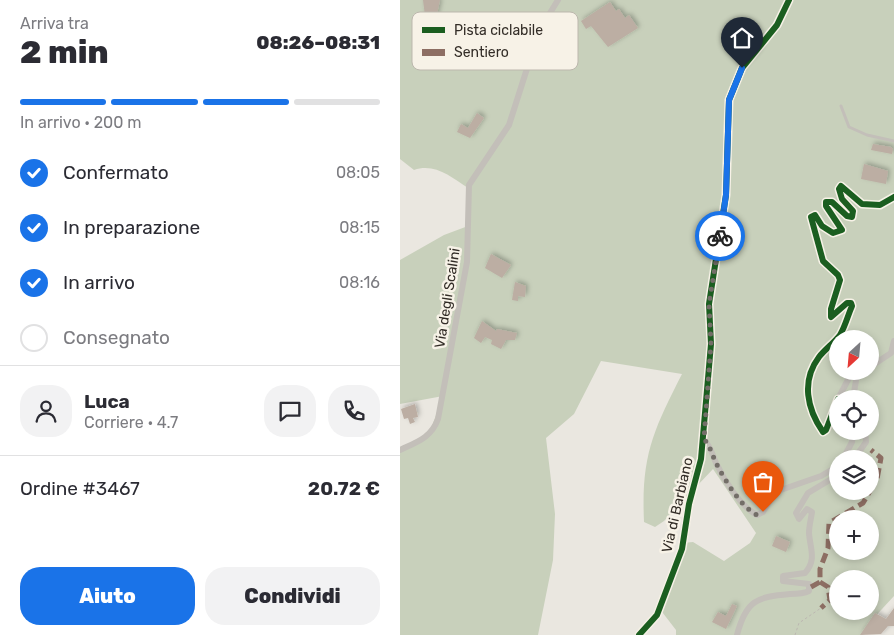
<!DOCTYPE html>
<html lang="it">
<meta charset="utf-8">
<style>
:root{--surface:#fff;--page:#f2f2f3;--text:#2b2b33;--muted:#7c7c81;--line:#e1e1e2;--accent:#1a73e8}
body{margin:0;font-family:Rubik,sans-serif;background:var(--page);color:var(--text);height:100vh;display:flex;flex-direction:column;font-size:19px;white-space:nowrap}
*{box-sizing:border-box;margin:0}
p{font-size:16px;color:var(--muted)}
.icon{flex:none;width:28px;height:28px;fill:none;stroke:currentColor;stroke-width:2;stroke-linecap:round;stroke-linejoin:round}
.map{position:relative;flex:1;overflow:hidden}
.drawer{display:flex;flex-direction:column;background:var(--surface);width:400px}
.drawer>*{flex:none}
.needle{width:32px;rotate:206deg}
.controls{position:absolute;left:429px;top:330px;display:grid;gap:10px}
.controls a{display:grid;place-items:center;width:50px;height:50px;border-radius:50%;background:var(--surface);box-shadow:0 2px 8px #0003;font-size:25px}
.pin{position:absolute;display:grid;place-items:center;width:42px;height:42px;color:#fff;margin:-51px -21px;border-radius:50% 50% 50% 0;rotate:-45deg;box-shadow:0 0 5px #0007}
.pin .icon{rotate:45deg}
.courier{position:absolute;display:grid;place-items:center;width:50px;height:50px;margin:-25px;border:4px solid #1a73e8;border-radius:50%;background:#fff;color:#222;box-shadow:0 1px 6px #0007}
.head em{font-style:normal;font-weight:800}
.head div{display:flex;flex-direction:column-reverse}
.head{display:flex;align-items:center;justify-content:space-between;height:85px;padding:0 20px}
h1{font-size:32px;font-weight:800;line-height:38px}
.bar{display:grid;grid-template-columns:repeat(4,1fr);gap:8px 5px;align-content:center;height:60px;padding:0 20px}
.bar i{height:6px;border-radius:4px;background:var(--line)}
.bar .current{background:var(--accent)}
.bar p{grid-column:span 4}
.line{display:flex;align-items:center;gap:12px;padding:0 20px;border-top:1px solid var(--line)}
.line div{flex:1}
.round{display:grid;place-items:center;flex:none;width:52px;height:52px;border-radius:20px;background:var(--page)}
ol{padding:0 20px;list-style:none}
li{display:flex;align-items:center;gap:15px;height:55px}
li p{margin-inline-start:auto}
li .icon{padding:5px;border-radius:50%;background:var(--accent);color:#fff;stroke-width:4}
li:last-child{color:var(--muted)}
li i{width:28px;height:28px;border:2px solid var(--line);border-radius:50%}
.action{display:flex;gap:10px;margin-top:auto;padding:10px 20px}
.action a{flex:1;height:58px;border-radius:20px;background:var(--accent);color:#fff;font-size:20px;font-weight:800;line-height:58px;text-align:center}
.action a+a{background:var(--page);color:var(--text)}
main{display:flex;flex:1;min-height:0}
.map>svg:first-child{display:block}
.green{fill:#c8d0bb;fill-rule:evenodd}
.building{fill:#bcaea3;filter:url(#shadow)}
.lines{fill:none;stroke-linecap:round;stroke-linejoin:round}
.path{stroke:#bcb7b1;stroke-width:1;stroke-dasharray:2.5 2.5;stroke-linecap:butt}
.service{stroke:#c3bfb9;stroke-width:3}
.minor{stroke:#c3bfb9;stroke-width:6}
.tertiary{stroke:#c3bfb9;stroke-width:8}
.quiet{stroke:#8d6e63;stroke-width:5;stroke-dasharray:10 5;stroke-linecap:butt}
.cycleway-casing{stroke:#f7f2e7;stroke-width:9}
.cycleway{stroke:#1b5e20;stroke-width:6}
.done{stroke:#736e68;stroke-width:5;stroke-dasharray:0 9}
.route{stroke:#1a73e8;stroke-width:6}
.labels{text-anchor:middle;stroke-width:5;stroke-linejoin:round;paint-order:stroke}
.street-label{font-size:14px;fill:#332d27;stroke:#f7f2e7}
.key{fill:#f7f2e7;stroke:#bcb7ad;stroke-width:1}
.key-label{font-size:14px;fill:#332d27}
</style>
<main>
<section class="drawer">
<div class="head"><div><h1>2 min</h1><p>Arriva tra</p></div><em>08:26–08:31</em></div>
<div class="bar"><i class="current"></i><i class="current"></i><i class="current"></i><i></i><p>In arrivo · 200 m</p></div>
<ol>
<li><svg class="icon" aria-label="check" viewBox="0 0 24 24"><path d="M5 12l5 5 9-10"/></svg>Confermato<p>08:05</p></li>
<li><svg class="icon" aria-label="check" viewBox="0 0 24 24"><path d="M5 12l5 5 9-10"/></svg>In preparazione<p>08:15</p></li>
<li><svg class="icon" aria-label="check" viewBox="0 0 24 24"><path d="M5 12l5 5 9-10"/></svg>In arrivo<p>08:16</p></li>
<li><i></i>Consegnato</li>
</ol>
<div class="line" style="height:90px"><a class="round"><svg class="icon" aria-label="person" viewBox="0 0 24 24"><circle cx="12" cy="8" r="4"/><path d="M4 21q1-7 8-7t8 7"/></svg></a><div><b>Luca</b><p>Corriere · 4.7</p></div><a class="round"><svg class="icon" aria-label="chat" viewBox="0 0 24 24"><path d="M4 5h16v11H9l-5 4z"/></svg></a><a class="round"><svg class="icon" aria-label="phone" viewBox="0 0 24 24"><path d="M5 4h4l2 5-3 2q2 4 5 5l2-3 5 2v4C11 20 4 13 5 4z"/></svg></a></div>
<div class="line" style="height:65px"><div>Ordine #3467</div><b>20.72 €</b></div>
<div class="action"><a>Aiuto</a><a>Condividi</a></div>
</section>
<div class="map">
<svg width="494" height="635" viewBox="0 0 494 635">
<defs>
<filter id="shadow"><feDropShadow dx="2" dy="-2" stdDeviation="2.5" flood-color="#0004"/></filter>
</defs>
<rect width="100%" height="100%" fill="#eae7e0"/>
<path class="green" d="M0 0H494V596L470 622 463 635H276V630L259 608 283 543 293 542 324 561 350 543 356 533 313 469 264 521 255 527 244 522C241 456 253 431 282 374L201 361 174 414 146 438 155 514 153 560 138 635H0V450L28 437 43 396 0 404V260L44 235 68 226V188C51 177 35 163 14 170L0 159ZM438 339H470V371H438ZM438 399H470V431H438ZM438 459H470V491H438ZM438 519H470V551H438ZM438 579H470V611H438Z"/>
<g class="building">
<path d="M23 0H40L35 23 26 24Z"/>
<path d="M210 2 216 11 219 9 225 18 229 15 238 28 208 47 191 26 186 29 181 21Z"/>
<path d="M77 113 84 118 70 138 57 132 61 124 68 128Z"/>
<path d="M473 144 491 147 493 149 492 154 471 150Z"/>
<path d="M464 164 488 171 486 184 461 179Z"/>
<path d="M91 254 111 265 102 278 85 268Z"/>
<path d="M115 282 126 286 125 297 118 296V301L112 300Z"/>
<path d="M82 321 96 331 97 329 117 333 115 340H106L101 349 91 344 92 340 85 337 81 343 74 338Z"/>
<path d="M15 404 18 417 13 418 15 422 10 424 8 418 4 419 1 409Z"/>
<path d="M376 536 390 542 386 552 372 546Z"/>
<path d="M332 604 337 606 326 629 312 622 318 612 326 616Z"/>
<path d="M494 608V626H488L481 634 460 635 475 613 486 619Z"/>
</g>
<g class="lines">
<path class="path" d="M395 635 399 623 421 608"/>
<path class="service" d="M441 106 449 127 467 135 494 141"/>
<g class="minor">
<path d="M470 367 491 353 494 341"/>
<path d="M438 399 426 430 423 432C407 409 401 381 419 357 425 349 434 343 440 335 445 327 448 315 452 306L451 303H447L431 317V309L440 280 438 275 423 261 411 217 415 215 422 226 433 233 442 230 426 206V202H432L447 216 452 217 453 211 442 199 439 189 441 186 462 204 480 205 494 197"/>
<path d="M438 399 451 374 462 371"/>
<path d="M453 399 457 374"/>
<path d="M303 439C311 446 312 454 316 463 324 480 340 506 357 515L363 512 375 492 421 476 438 466"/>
<path d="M0 450C17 442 31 438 38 419L67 262 69 185 109 125 139 31 158 0"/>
<path d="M443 459 452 442 453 431"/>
<path d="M454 459 466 442 465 431"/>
<path d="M337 635C346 600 357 597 390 594 397 594 403 594 409 591V584L383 581V576L405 573C417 560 410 548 409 533 409 526 411 519 412 512L407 509 399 519 396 513 408 493 438 475"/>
</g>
<path class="tertiary" d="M239 635 257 615 282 549 289 504 301 459 311 344 309 304 326 195 329 100 342 68 377 25 389 0"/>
<g class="quiet">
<path d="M470 491 477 479 481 458 471 450"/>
<path d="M420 582 428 587 430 600 421 608"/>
<path d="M411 587 420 582V569L428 548 429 523 463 503 470 491"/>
</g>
<g class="cycleway-casing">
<g id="cycleway">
<path d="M438 399 426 430 423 432C407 409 401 381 419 357 425 349 434 343 440 335 445 327 448 315 452 306L451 303H447L431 317V309L440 280 438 275 423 261 411 217 415 215 422 226 433 233 442 230 426 206V202H432L447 216 452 217 453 211 442 199 439 189 441 186 462 204 480 205 494 197"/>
<path d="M239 635 257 615 282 549 289 504 301 459 311 344 309 304 326 195 329 100 342 68 377 25 389 0"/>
</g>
</g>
<use href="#cycleway" class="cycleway"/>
</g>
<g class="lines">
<path class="done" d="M320 236 309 304 311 344 304 439C310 446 312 454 316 463 325 480 340 506 357 515L363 512"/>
<path class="route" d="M320 236 326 195 329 100 342 68"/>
</g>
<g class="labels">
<g class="street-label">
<text transform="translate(47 298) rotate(-81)" y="5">Via degli Scalini</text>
<text transform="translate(277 505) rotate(-77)" y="5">Via di Barbiano</text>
</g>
</g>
<rect x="12" y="12" width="166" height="58" rx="8" class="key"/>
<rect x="22" y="27" width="23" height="6" fill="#1b5e20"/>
<rect x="22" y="49" width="23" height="7" fill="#8d6e63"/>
<g class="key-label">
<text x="54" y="35">Pista ciclabile</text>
<text x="54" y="57">Sentiero</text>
</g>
</svg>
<div class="controls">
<a><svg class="needle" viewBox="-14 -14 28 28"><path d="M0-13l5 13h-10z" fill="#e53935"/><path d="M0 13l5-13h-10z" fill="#7c7c81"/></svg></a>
<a><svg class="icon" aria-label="locate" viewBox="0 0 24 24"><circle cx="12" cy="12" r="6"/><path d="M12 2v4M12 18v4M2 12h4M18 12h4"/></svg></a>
<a><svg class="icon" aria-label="layers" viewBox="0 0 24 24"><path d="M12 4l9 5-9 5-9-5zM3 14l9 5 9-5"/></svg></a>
<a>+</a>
<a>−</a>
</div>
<div class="pin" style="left:363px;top:512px;background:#ea580c"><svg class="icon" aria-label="bag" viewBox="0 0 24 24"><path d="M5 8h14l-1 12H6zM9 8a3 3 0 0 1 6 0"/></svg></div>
<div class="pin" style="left:342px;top:68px;background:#1f2937"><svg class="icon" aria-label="home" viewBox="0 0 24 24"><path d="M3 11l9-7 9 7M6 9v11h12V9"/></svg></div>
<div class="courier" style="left:320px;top:236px"><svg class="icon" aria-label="bike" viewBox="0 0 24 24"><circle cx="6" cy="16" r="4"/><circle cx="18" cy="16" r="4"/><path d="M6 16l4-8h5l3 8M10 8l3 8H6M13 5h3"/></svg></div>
</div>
</main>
